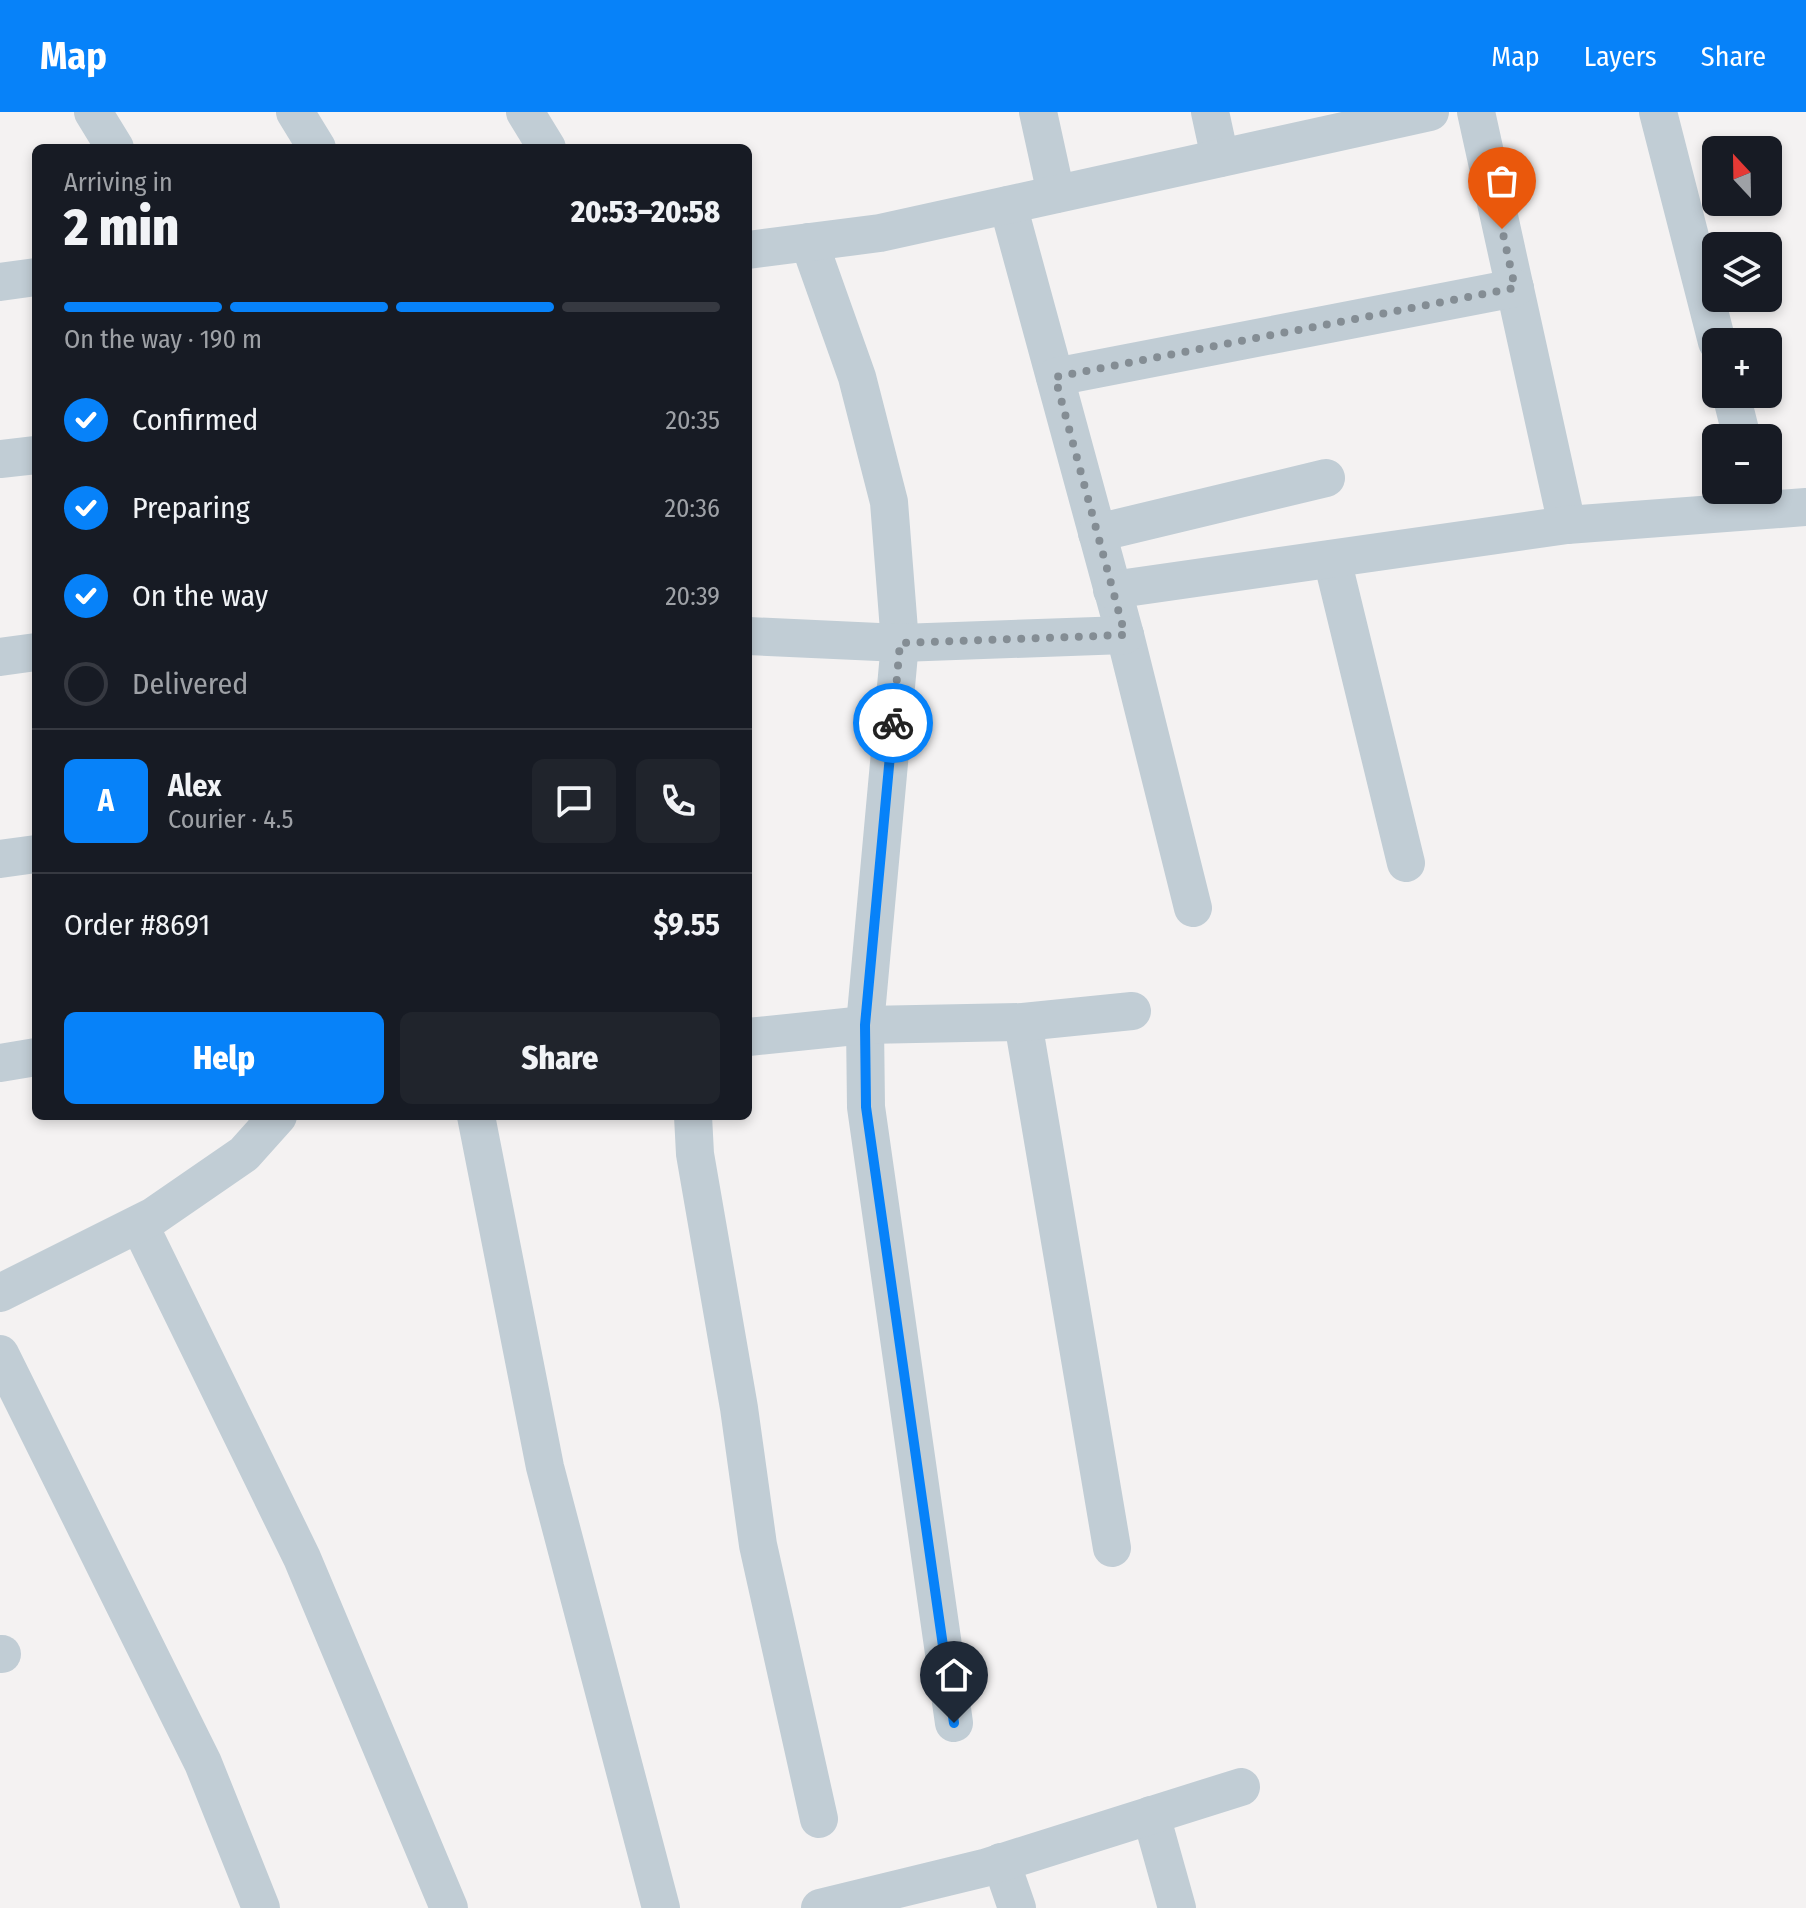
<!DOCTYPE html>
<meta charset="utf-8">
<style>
:root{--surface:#171b24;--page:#20242c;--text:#f1f3f6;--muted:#9ea1a6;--line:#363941;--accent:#0782f9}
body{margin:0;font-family:"Fira Sans Condensed",sans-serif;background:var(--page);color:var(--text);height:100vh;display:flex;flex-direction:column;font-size:30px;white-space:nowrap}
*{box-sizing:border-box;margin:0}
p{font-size:26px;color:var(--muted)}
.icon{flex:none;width:44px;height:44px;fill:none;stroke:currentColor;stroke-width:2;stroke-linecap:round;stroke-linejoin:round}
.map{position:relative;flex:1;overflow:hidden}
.details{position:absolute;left:32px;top:32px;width:720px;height:976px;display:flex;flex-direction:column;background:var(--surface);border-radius:12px;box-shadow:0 4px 12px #0003}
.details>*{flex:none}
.needle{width:52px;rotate:338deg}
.fabs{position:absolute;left:1702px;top:24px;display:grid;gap:16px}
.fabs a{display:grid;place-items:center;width:80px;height:80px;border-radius:12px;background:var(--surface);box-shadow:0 4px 12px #0003;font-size:40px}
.pin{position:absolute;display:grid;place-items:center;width:68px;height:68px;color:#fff;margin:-82px -34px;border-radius:50% 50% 50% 0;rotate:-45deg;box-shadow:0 0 8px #0007}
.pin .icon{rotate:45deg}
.courier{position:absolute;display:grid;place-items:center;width:80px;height:80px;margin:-40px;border:6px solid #0782f9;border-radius:50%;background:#fff;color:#222;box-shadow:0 2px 10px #0007}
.head em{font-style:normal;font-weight:800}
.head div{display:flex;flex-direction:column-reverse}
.head{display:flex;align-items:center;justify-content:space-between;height:136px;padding:0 32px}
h1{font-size:52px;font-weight:800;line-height:60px}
.bar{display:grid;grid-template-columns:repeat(4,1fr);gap:12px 8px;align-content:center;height:96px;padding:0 32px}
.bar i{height:10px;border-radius:6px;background:var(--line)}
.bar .on{background:var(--accent)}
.bar p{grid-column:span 4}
.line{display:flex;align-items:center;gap:20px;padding:0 32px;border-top:2px solid var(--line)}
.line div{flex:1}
.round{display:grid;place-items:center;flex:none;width:84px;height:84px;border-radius:12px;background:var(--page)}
ol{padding:0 32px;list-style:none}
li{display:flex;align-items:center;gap:24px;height:88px}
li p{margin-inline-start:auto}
li .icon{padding:8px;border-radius:50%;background:var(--accent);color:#fff;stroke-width:4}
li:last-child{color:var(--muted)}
li i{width:44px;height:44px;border:4px solid var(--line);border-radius:50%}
.cta{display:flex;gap:16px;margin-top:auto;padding:16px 32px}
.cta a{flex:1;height:92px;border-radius:12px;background:var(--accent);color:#fff;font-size:32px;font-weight:800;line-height:92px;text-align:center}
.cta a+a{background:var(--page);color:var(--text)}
header{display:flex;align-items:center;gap:48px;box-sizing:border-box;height:112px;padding:0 40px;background:var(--accent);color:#fff}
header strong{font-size:38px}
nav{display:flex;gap:44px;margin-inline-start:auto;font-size:28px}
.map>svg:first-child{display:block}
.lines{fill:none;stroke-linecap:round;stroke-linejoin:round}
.street{stroke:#c1cdd5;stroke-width:38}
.done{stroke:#848d94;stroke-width:8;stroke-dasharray:0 14.4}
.route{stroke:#0782f9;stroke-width:10}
</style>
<header>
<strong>Map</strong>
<nav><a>Map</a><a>Layers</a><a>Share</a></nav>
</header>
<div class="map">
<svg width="1806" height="1796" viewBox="0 0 1806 1796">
<rect width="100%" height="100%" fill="#f4f2f2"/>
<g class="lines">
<g class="street">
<path d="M93 0 115 36"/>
<path d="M295 0 317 36"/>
<path d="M525 0 547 36"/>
<path d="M1038 0 1056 82"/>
<path d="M1210 0 1220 46"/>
<path d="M1476 0 1567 413"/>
<path d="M1658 0 1717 230"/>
<path d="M1008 93 1125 523 1193 796"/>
<path d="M809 130 857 265 889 390 900 531 865 913 866 995 954 1611"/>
<path d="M748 138 880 121 1430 0"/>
<path d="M0 170 36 165"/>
<path d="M1055 265 1515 176"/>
<path d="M1731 282 1742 326"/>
<path d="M0 347 36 343"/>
<path d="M1097 421 1326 366"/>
<path d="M1332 447 1406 751"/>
<path d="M1112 478 1567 413 1806 395"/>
<path d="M748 524 900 531 1125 523"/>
<path d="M0 545 36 540"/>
<path d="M0 747 36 742"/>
<path d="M1023 910 1112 1436"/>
<path d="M748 925 865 913 1023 910 1132 899"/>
<path d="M0 951 36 945"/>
<path d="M476 1004 545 1355 661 1796"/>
<path d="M693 1004 695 1042 739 1296 758 1433 819 1707"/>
<path d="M139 1112 302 1446 449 1796"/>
<path d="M0 1181 154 1104 244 1042 278 1004"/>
<path d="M0 1242 203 1651 261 1796"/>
<path d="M0 1542H2"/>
<path d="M1151 1703 1177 1796"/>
<path d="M1001 1750 1017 1796"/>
<path d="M820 1796 984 1756 1241 1675"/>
</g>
</g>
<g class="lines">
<path class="done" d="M893 611 900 531 1125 523 1055 265 1515 176 1502 117"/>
<path class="route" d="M893 611 865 913 866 995 954 1611"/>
</g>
</svg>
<div class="fabs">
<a><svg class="needle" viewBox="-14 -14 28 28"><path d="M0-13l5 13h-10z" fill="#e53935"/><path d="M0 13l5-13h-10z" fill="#9ea1a6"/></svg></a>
<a><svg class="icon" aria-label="layers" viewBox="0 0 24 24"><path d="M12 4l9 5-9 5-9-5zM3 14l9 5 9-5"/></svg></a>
<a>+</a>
<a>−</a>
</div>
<div class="pin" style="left:1502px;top:117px;background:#ea580c"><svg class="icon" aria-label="bag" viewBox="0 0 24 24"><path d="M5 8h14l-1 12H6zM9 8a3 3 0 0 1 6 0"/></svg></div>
<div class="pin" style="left:954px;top:1611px;background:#1f2937"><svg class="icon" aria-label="home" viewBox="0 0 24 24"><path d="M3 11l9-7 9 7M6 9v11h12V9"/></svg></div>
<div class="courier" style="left:893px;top:611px"><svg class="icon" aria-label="bike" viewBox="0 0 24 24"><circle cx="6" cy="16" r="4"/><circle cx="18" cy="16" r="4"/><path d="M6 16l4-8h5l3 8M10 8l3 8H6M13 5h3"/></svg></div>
<section class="details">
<div class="head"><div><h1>2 min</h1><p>Arriving in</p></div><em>20:53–20:58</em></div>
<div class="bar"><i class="on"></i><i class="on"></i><i class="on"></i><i></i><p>On the way · 190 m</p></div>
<ol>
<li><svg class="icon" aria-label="check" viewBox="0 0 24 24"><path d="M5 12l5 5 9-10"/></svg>Confirmed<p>20:35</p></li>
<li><svg class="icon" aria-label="check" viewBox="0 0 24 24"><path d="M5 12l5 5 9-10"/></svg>Preparing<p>20:36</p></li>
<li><svg class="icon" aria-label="check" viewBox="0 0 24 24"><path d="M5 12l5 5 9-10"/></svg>On the way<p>20:39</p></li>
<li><i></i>Delivered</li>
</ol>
<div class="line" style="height:144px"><b class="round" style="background:var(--accent);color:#fff">A</b><div><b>Alex</b><p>Courier · 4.5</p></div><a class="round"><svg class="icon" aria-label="chat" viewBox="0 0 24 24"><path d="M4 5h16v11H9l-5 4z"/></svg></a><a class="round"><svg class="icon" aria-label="phone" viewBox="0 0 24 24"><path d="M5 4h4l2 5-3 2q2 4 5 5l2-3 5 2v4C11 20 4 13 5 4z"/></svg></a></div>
<div class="line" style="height:104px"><div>Order #8691</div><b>$9.55</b></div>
<div class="cta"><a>Help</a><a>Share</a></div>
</section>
</div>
